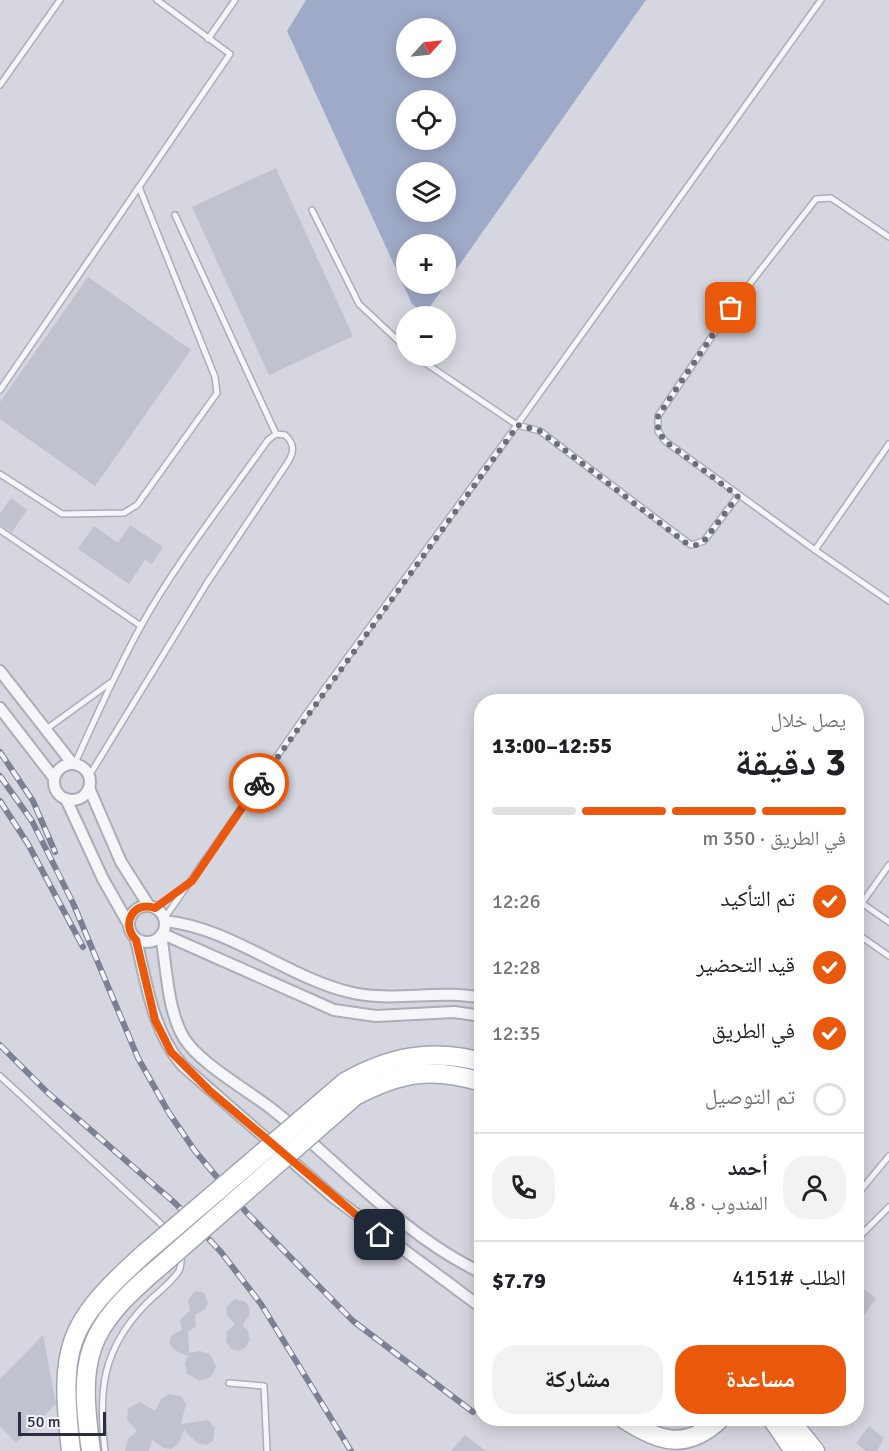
<!DOCTYPE html>
<html lang="ar">
<meta charset="utf-8">
<style>
:root{--surface:#fff;--page:#f2f2f2;--text:#202124;--muted:#757577;--line:#e0e0e0;--accent:#ea580c}
body{margin:0;font-family:Signika,"Noto Naskh Arabic",sans-serif;background:var(--page);color:var(--text);direction:rtl;height:100vh;display:flex;flex-direction:column;font-size:22px;white-space:nowrap}
*{box-sizing:border-box;margin:0}
p{font-size:20px;color:var(--muted)}
.icon{flex:none;width:33px;height:33px;fill:none;stroke:currentColor;stroke-width:2;stroke-linecap:round;stroke-linejoin:round}
.map{position:relative;flex:1;overflow:hidden;direction:ltr}
.drawer{position:absolute;left:474px;top:694px;width:390px;height:732px;display:flex;flex-direction:column;background:var(--surface);border-radius:24px;box-shadow:0 3px 15px #0003;direction:rtl}
.drawer>*{flex:none}
.needle{width:39px;rotate:63deg}
.controls{position:absolute;left:396px;top:18px;display:grid;gap:12px}
.controls a{display:grid;place-items:center;width:60px;height:60px;border-radius:50%;background:var(--surface);box-shadow:0 3px 15px #0003;font-size:30px}
.scale{position:absolute;left:18px;bottom:15px;width:88px;box-sizing:border-box;padding-left:6px;border:3px solid #2b2e42;border-top:0;font-size:16px;line-height:21px;white-space:nowrap;color:#2b2e42;-webkit-text-stroke:4px #f2f3f8;paint-order:stroke}
.pin{position:absolute;display:grid;place-items:center;width:51px;height:51px;color:#fff;margin:-26px;border-radius:12px;box-shadow:0 3px 9px #0006}
.courier{position:absolute;display:grid;place-items:center;width:60px;height:60px;margin:-30px;border:4px solid #ea580c;border-radius:50%;background:#fff;color:#222;box-shadow:0 2px 8px #0007}
.summary em{font-style:normal;font-weight:800}
.summary div{display:flex;flex-direction:column-reverse}
.summary{display:flex;align-items:center;justify-content:space-between;height:102px;padding:0 18px}
h1{font-size:39px;font-weight:800;line-height:45px}
.bar{display:grid;grid-template-columns:repeat(4,1fr);gap:9px 6px;align-content:center;height:72px;padding:0 18px}
.bar i{height:8px;border-radius:4px;background:var(--line)}
.bar .on{background:var(--accent)}
.bar p{grid-column:span 4}
.line{display:flex;align-items:center;gap:15px;padding:0 18px;border-top:2px solid var(--line)}
.line div{flex:1}
.round{display:grid;place-items:center;flex:none;width:63px;height:63px;border-radius:24px;background:var(--page)}
ol{padding:0 18px;list-style:none}
li{display:flex;align-items:center;gap:18px;height:66px}
li p{margin-inline-start:auto}
li .icon{padding:6px;border-radius:50%;background:var(--accent);color:#fff;stroke-width:4}
li:last-child{color:var(--muted)}
li i{width:33px;height:33px;border:3px solid var(--line);border-radius:50%}
.primary-button{display:flex;gap:12px;margin-top:auto;padding:12px 18px}
.primary-button a{flex:1;height:69px;border-radius:24px;background:var(--accent);color:#fff;font-size:24px;font-weight:800;line-height:69px;text-align:center}
.primary-button a+a{background:var(--page);color:var(--text)}
.map>svg:first-child{display:block}
.built{fill:#d5d6df;fill-rule:evenodd}
.water{fill:#9faac8;fill-rule:evenodd}
.building{fill:#c0c2cd}
.lines{fill:none;stroke-linecap:round;stroke-linejoin:round}
.service-casing{stroke:#abadb8;stroke-width:8}
.minor-casing{stroke:#abadb8;stroke-width:14}
.primary-casing{stroke:#a2a5b5;stroke-width:21}
.service{stroke:#f5f6f9;stroke-width:5}
.minor{stroke:#f5f6f9;stroke-width:10}
.primary{stroke:#fff;stroke-width:18}
.rail-casing{stroke:#7c8093;stroke-width:6}
.rail{stroke:#f2f3f8;stroke-width:4;stroke-dasharray:11;stroke-linecap:butt}
.primary-bridge-casing{stroke:#a2a5b5;stroke-width:21;stroke-linecap:butt}
.primary-bridge{stroke:#fff;stroke-width:18}
.done{stroke:#6b6e7d;stroke-width:6;stroke-dasharray:0 10.8}
.route{stroke:#ea580c;stroke-width:8}
</style>
<div class="map">
<svg width="889" height="1451" viewBox="0 0 889 1451">
<rect width="100%" height="100%" fill="#e2e4ea"/>
<path class="built" d="M0 0H306L287 31 412 304 425 314 646 0H889V1451H0ZM406 316H446V356H406ZM482 702H856V1419H482Z"/>
<path class="water" d="M306 0H646L425 314 412 304 287 31ZM406 28H446V68H406ZM406 100H446V140H406ZM406 172H446V212H406ZM406 244H446V284H406Z"/>
<g class="building">
<path d="M276 168 353 336 269 375 192 207Z"/>
<path d="M88 277 191 350 95 486 0 419V402Z"/>
<path d="M11 498 27 510 12 532 0 525V513Z"/>
<path d="M130 525 163 547 152 564 145 560 129 584 78 549 94 526 118 543Z"/>
<path d="M856 1284 876 1298 856 1327Z"/>
<path d="M195 1291 204 1293 208 1303 205 1309 195 1315 196 1326 188 1332 189 1353 200 1351 210 1354 216 1367 211 1377 200 1381 187 1374 185 1364 188 1356 174 1350 169 1342 172 1335 182 1330 180 1320 190 1311 188 1300Z"/>
<path d="M234 1299 246 1302 250 1309 249 1316 242 1325 248 1331 250 1339 245 1348 239 1351 231 1349 226 1341 227 1331 235 1324 227 1315 226 1307Z"/>
<path d="M43 1335 56 1404 16 1443 0 1426V1379Z"/>
<path d="M169 1394 181 1396 186 1404 181 1424 208 1420 215 1428 213 1441 206 1445 197 1443 184 1430 179 1443 171 1449 164 1448 152 1440 149 1451H125L128 1439 137 1431 127 1420 128 1408 140 1402 155 1411 161 1399Z"/>
<path d="M869 1426 884 1438 877 1451H866L856 1443Z"/>
<path d="M465 1435 486 1451H451Z"/>
</g>
<g class="lines">
<g class="service-casing">
<g id="service">
<path d="M208 39 235 0"/>
<path d="M0 85 60 0"/>
<path d="M312 210 359 304 406 348"/>
<path d="M175 215 276 434"/>
<path d="M415 356 517 425 540 431 691 545 704 541 738 496"/>
<path d="M0 390 230 54 157 0"/>
<path d="M889 444 815 550 889 601"/>
<path d="M0 474 62 514 124 513 137 505 217 393 215 377 139 187"/>
<path d="M0 530 141 626"/>
<path d="M815 550 665 441 658 431V416L731 308 816 199 831 198 889 237"/>
<path d="M45 730 110 683"/>
<path d="M75 763C96 717 116 671 141 626 177 561 225 501 268 440L276 434 285 435C295 444 294 452 288 462L207 583 89 776"/>
<path d="M856 899 889 922"/>
<path d="M862 903 889 865"/>
<path d="M155 908 186 886"/>
<path d="M164 919 307 713 517 425 821 0"/>
<path d="M856 933 889 956"/>
<path d="M0 1076 159 1222C172 1236 187 1250 179 1271 170 1284 157 1293 146 1304 102 1349 98 1391 105 1451"/>
<path d="M856 1196 889 1156"/>
<path d="M856 1224 865 1231"/>
<path d="M856 1240 889 1207"/>
<path d="M229 1383 264 1386 267 1451"/>
</g>
</g>
<g class="minor-casing">
<g id="minor">
<path d="M0 671 72 763"/>
<path d="M0 708 54 778"/>
<circle cx="72" cy="782" r="18"/>
<path d="M89 788 121 862 149 906"/>
<path d="M66 799 103 879 128 923"/>
<circle cx="147" cy="924" r="18"/>
<path d="M165 921C231 928 285 976 349 992 392 1003 438 989 482 998"/>
<path d="M163 934 334 1010 376 1016 454 1012 482 1016"/>
<path d="M161 936C167 968 167 1010 184 1038 199 1063 249 1091 273 1110 340 1163 403 1236 482 1273"/>
<path d="M136 940C147 984 152 1030 182 1065L333 1197 482 1308"/>
</g>
</g>
<g class="primary-casing">
<g id="primary">
<path d="M345 1082C389 1057 432 1048 482 1062"/>
<path d="M355 1096C401 1072 431 1067 482 1082"/>
<path d="M624 1419C659 1442 686 1451 720 1419"/>
<path d="M772 1419 794 1451"/>
<path d="M789 1419 815 1451"/>
<path d="M71 1451C59 1346 66 1324 145 1253"/>
<path d="M91 1451C78 1357 85 1330 158 1268"/>
</g>
</g>
<use href="#service" class="service"/>
<use href="#minor" class="minor"/>
<use href="#primary" class="primary"/>
<g class="rail-casing">
<g id="rail">
<path d="M0 752 33 801 55 852"/>
<path d="M0 776 32 821 73 903 138 1058 169 1113 195 1151 247 1213 353 1321 473 1412"/>
<path d="M0 801 28 844 83 947"/>
<path d="M0 1045 48 1093 176 1204 221 1252 261 1304 351 1451"/>
</g>
</g>
<use href="#rail" class="rail"/>
<g class="primary-bridge-casing">
<g id="primary-bridge">
<path d="M145 1253 345 1082"/>
<path d="M158 1268 355 1096"/>
</g>
</g>
<use href="#primary-bridge" class="primary-bridge"/>
</g>
<g class="lines">
<path class="done" d="M259 783 518 425 540 431 686 543 696 545 704 541 738 496 665 441 658 431V416L731 308"/>
<path class="route" d="M259 783 192 881 155 908C134 900 120 924 136 940L155 1020 171 1052 210 1091 380 1235"/>
</g>
</svg>
<div class="controls">
<a><svg class="needle" viewBox="-14 -14 28 28"><path d="M0-13l5 13h-10z" fill="#e53935"/><path d="M0 13l5-13h-10z" fill="#757577"/></svg></a>
<a><svg class="icon" aria-label="locate" viewBox="0 0 24 24"><circle cx="12" cy="12" r="6"/><path d="M12 2v4M12 18v4M2 12h4M18 12h4"/></svg></a>
<a><svg class="icon" aria-label="layers" viewBox="0 0 24 24"><path d="M12 4l9 5-9 5-9-5zM3 14l9 5 9-5"/></svg></a>
<a>+</a>
<a>−</a>
</div>
<div class="scale">50 m</div>
<div class="pin" style="left:731px;top:308px;background:#ea580c"><svg class="icon" aria-label="bag" viewBox="0 0 24 24"><path d="M5 8h14l-1 12H6zM9 8a3 3 0 0 1 6 0"/></svg></div>
<div class="pin" style="left:380px;top:1235px;background:#1f2937"><svg class="icon" aria-label="home" viewBox="0 0 24 24"><path d="M3 11l9-7 9 7M6 9v11h12V9"/></svg></div>
<div class="courier" style="left:259px;top:783px"><svg class="icon" aria-label="bike" viewBox="0 0 24 24"><circle cx="6" cy="16" r="4"/><circle cx="18" cy="16" r="4"/><path d="M6 16l4-8h5l3 8M10 8l3 8H6M13 5h3"/></svg></div>
<section class="drawer">
<div class="summary"><div><h1>3 دقيقة</h1><p>يصل خلال</p></div><em>12:55–13:00</em></div>
<div class="bar"><i class="on"></i><i class="on"></i><i class="on"></i><i></i><p>في الطريق · 350 m</p></div>
<ol>
<li><svg class="icon" aria-label="check" viewBox="0 0 24 24"><path d="M5 12l5 5 9-10"/></svg>تم التأكيد<p>12:26</p></li>
<li><svg class="icon" aria-label="check" viewBox="0 0 24 24"><path d="M5 12l5 5 9-10"/></svg>قيد التحضير<p>12:28</p></li>
<li><svg class="icon" aria-label="check" viewBox="0 0 24 24"><path d="M5 12l5 5 9-10"/></svg>في الطريق<p>12:35</p></li>
<li><i></i>تم التوصيل</li>
</ol>
<div class="line" style="height:108px"><a class="round"><svg class="icon" aria-label="person" viewBox="0 0 24 24"><circle cx="12" cy="8" r="4"/><path d="M4 21q1-7 8-7t8 7"/></svg></a><div><b>أحمد</b><p>المندوب · 4.8</p></div><a class="round"><svg class="icon" aria-label="phone" viewBox="0 0 24 24"><path d="M5 4h4l2 5-3 2q2 4 5 5l2-3 5 2v4C11 20 4 13 5 4z"/></svg></a></div>
<div class="line" style="height:78px"><div>الطلب #4151</div><b>$7.79</b></div>
<div class="primary-button"><a>مساعدة</a><a>مشاركة</a></div>
</section>
</div>
